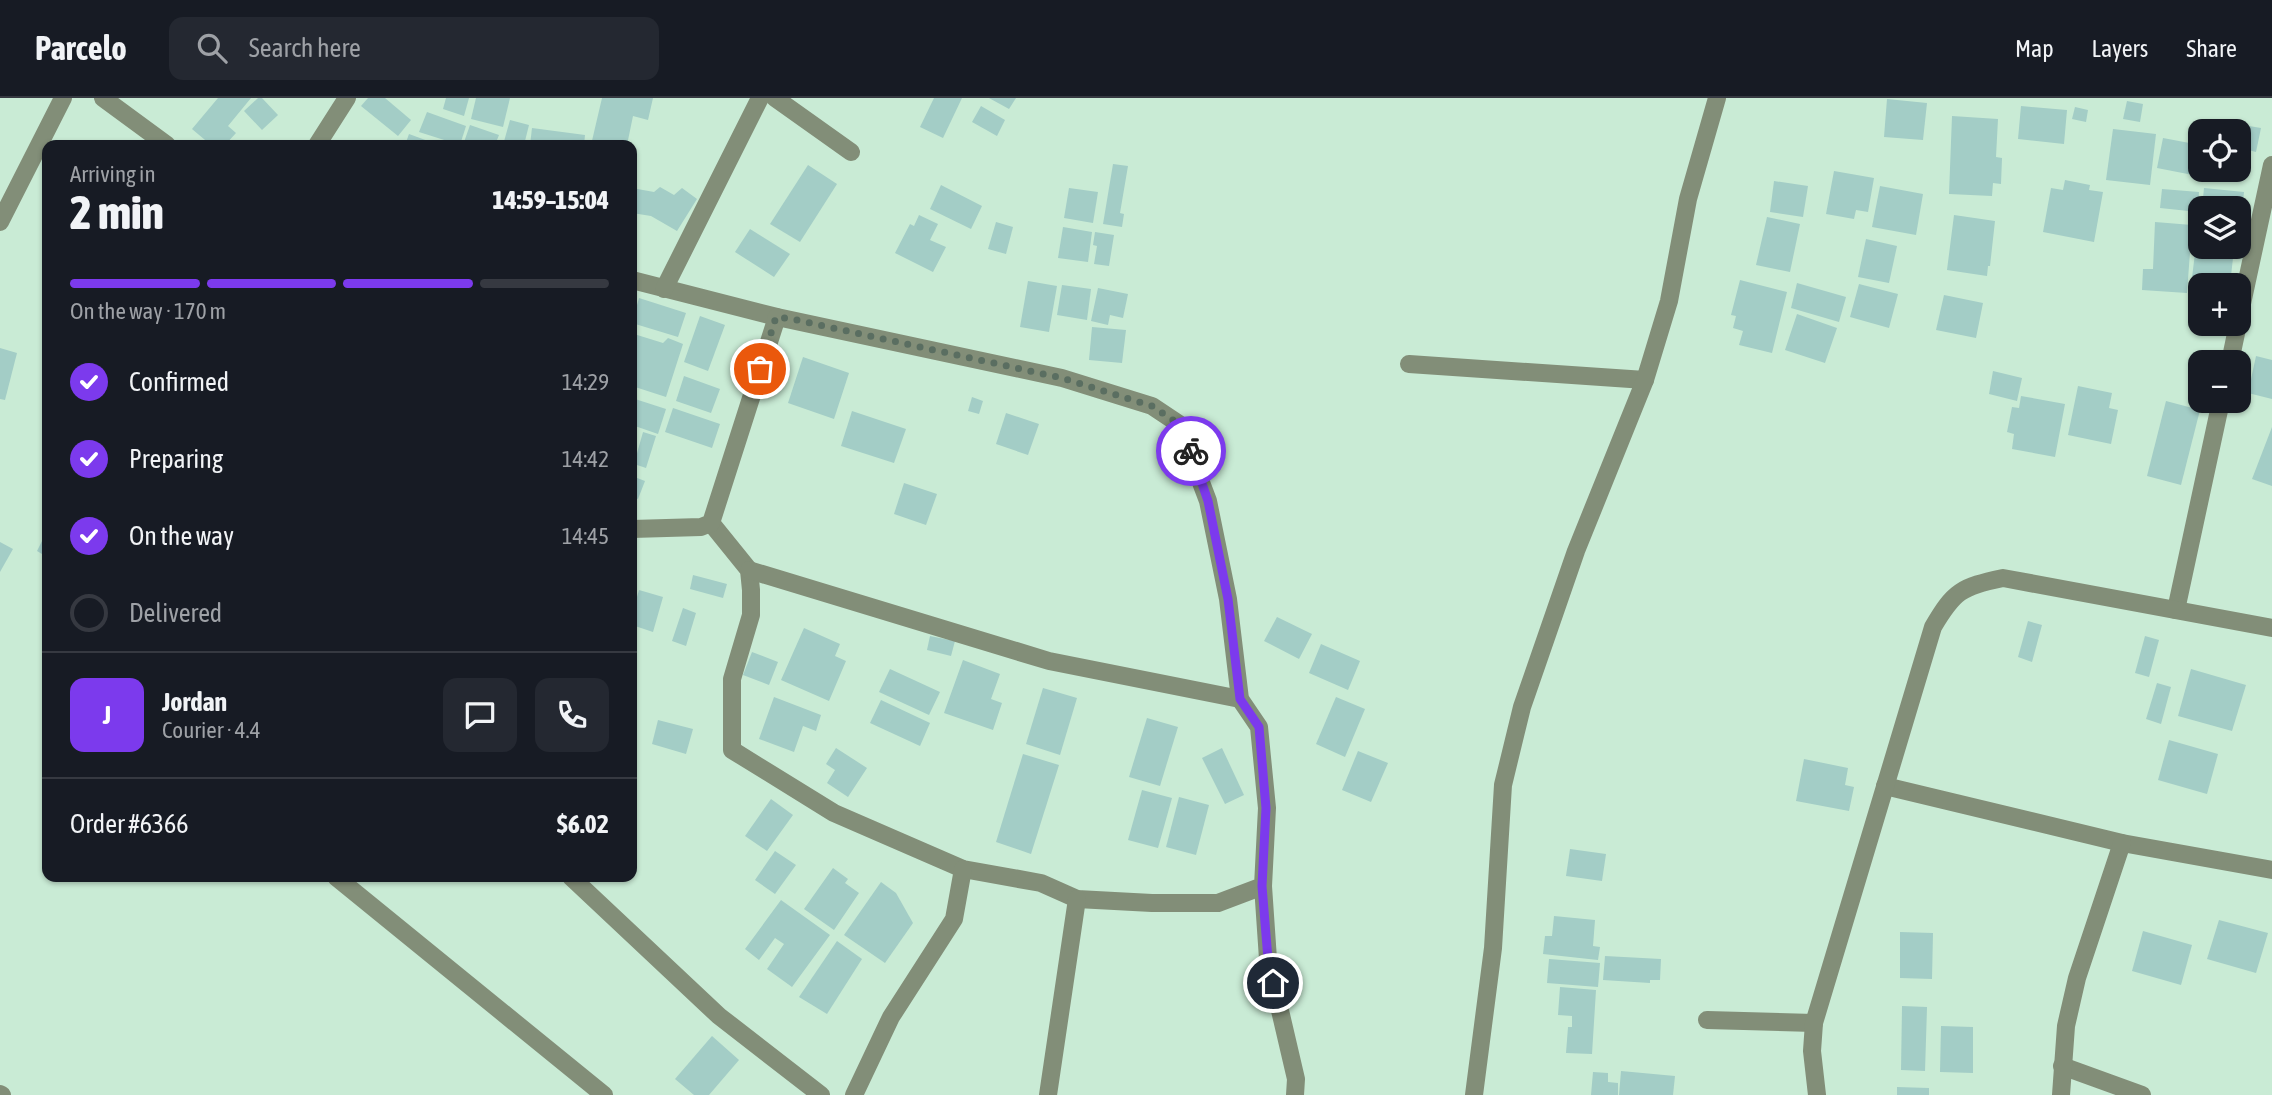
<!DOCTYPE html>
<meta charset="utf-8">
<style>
:root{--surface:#171b24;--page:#242831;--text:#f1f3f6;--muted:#9ea1a6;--line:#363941;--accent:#7c3aed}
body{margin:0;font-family:"Asap Condensed",sans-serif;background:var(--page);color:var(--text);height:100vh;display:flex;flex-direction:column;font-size:26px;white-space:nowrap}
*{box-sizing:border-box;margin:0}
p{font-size:23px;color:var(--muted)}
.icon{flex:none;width:38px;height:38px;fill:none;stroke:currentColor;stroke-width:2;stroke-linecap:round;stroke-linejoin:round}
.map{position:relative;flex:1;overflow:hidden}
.side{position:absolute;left:42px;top:42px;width:595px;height:742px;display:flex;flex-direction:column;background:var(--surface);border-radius:14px;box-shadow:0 2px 5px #0004}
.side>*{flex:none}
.tools{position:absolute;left:2188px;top:21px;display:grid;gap:14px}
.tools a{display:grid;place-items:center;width:63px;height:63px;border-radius:14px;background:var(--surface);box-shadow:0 2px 5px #0004;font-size:35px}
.pin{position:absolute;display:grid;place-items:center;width:60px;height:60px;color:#fff;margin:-30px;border:4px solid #fff;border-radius:50%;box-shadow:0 2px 7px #0007}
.courier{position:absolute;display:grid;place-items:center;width:70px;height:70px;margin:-35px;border:5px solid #7c3aed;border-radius:50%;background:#fff;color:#222;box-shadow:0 2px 9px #0007}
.overview em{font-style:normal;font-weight:800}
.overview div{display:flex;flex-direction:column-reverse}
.overview{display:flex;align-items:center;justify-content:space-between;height:119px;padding:0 28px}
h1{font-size:46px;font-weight:800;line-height:52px}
.bar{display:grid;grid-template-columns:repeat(4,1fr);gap:10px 7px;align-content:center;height:84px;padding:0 28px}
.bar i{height:9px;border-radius:5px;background:var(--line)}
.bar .current{background:var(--accent)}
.bar p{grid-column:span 4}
.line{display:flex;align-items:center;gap:18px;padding:0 28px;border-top:2px solid var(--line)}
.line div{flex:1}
.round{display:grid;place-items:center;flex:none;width:74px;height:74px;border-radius:14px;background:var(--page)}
ol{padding:0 28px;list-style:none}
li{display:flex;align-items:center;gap:21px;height:77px}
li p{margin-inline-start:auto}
li .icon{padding:7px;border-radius:50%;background:var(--accent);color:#fff;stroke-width:4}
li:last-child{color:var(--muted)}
li i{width:38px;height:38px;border:4px solid var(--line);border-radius:50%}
header{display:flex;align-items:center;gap:42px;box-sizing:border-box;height:98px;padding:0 35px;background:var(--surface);border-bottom:2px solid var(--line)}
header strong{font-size:33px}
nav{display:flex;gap:38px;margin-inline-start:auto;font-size:24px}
.search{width:490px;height:63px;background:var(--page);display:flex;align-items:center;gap:18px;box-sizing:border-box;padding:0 24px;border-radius:14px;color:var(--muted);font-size:26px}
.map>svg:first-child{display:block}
.building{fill:#a3cdc6}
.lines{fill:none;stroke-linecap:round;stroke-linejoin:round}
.minor{stroke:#828e78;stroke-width:18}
.done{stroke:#5a6e61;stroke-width:7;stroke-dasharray:0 12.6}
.route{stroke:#7c3aed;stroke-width:9}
</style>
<header>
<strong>Parcelo</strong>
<div class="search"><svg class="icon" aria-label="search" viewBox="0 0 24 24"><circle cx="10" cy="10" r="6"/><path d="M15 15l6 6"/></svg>Search here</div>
<nav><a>Map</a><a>Layers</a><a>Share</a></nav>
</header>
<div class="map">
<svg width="2272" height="997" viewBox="0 0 2272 997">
<rect width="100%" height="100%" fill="#c9ebd5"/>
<g class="building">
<path d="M218 0H251L228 28 236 35 225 47H211L192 31Z"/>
<path d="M258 0H262L278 17 262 32 244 13Z"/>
<path d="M368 0H385L411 22 398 38 361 8Z"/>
<path d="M446 0H469L464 18 443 11Z"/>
<path d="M476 0H510L503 29 471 21Z"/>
<path d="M602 0H653L648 22 633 18 627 47H591Z"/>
<path d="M934 0H962L943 40 920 29Z"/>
<path d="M989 0H1016L1009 11Z"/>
<path d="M1887 1 1927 5 1923 42 1884 39Z"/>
<path d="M2127 3 2143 6 2140 24 2123 21Z"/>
<path d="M981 8 1005 22 997 38 972 24Z"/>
<path d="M2021 8 2067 12 2064 46 2018 41Z"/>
<path d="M2075 9 2088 12 2086 24 2072 21Z"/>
<path d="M427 14 466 28 460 47 419 34Z"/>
<path d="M1952 18 1998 21 1996 59 2002 60 2001 86 1993 85 1992 98 1949 96Z"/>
<path d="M2219 21 2235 25 2232 33H2216Z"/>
<path d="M510 22 529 27 524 47H503Z"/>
<path d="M470 27 499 37 495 47H463Z"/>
<path d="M2249 28 2261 30 2256 54 2244 51Z"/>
<path d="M532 30 585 37 584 47H530Z"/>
<path d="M2113 31 2156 36 2150 87 2106 82Z"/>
<path d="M409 36 439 47H405Z"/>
<path d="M2163 40 2200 47V72H2205L2203 79 2157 70Z"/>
<path d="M1113 66 1128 68 1120 115 1124 116 1122 129 1103 126Z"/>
<path d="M808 67 837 86 800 144 770 126Z"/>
<path d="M1834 73 1874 80 1868 114 1856 112 1854 121 1826 116Z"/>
<path d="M2065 82 2090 87 2089 92 2103 94 2094 144 2043 134 2051 90 2063 92Z"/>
<path d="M1774 83 1808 88 1803 119 1770 114Z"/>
<path d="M941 87 982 108 971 131 930 111Z"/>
<path d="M1880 88 1923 96 1916 137 1872 129Z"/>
<path d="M660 89 674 97 682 90 697 101 677 133 651 118 632 115V90L654 94Z"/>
<path d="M1069 90 1098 94 1093 125 1064 120Z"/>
<path d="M2204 90 2244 94 2241 123H2238V110H2202Z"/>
<path d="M2162 91 2199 94 2198 114 2160 110Z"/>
<path d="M919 117 938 126 930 142 946 149 933 174 895 155 910 126 914 128Z"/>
<path d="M1954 117 1995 123 1990 168H1988L1987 178 1947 172Z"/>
<path d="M1767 119 1800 126 1790 174 1756 167Z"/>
<path d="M996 124 1013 129 1006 156 988 151Z"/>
<path d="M2155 124 2192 127 2187 195 2142 192 2143 171H2153Z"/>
<path d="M1063 129 1092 134 1088 164 1058 160Z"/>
<path d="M750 131 790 156 774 179 735 154Z"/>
<path d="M1095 134 1114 137 1109 168 1094 166 1097 148 1093 147Z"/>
<path d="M1866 141 1897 148 1889 185 1858 179Z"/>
<path d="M2200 149H2235L2234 155 2200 152Z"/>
<path d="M2195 155 2233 160 2230 187H2200V215L2188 213Z"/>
<path d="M1740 182 1787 194 1772 255 1739 247 1743 233 1733 230 1736 218 1731 217Z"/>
<path d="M1028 183 1057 188 1049 234 1020 229Z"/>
<path d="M1797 185 1846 199 1839 224 1791 210Z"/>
<path d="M1859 186 1898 196 1889 230 1850 219Z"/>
<path d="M1062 187 1091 191 1087 222 1057 217Z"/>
<path d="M1098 190 1128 196 1123 220 1110 217 1108 227 1091 223Z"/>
<path d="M1944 197 1983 205 1976 240 1936 232Z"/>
<path d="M639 200 686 215 678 239 632 225Z"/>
<path d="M1797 216 1837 230 1825 265 1785 252Z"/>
<path d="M700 218 725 227 708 273 684 264Z"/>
<path d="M1092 229 1126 232 1122 265 1089 262Z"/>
<path d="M634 236 663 245 668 240 683 246 666 299 632 288V243Z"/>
<path d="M0 250 17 255 5 302 0 301Z"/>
<path d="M2256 258 2272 262V301L2248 295Z"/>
<path d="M803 259 849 275 834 321 788 305Z"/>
<path d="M1993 273 2022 280 2017 303 1989 296Z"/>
<path d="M684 278 720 291 711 315 676 303Z"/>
<path d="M2078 288 2112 295 2109 310 2118 312 2111 346 2068 337Z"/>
<path d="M2021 298 2065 306 2055 359 2012 351 2014 336 2007 334 2012 309 2019 310Z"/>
<path d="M972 299 983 303 979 316 968 313Z"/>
<path d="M632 300 666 311 658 336 632 327Z"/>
<path d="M2166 303 2200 312 2181 387 2147 378Z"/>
<path d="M673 310 720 326 712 350 665 334Z"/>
<path d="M852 313 906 331 894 365 841 348Z"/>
<path d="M1006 315 1039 326 1028 357 996 346Z"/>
<path d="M2272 329V388L2252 381Z"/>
<path d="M643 334 656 338 646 370 634 366Z"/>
<path d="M632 378 645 383 638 401 632 398Z"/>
<path d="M904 385 937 396 926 427 894 416Z"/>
<path d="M47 433V459L37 453Z"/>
<path d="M0 444 13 451 0 474Z"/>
<path d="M693 477 727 486 723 500 690 491Z"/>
<path d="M639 492 663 499 653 534 632 527V516Z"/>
<path d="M683 510 696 515 686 548 672 543Z"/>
<path d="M1277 519 1312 536 1299 561 1264 543Z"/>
<path d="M2028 523 2042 527 2032 564 2018 559Z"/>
<path d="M804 530 840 546 835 558 846 563 829 603 781 582Z"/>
<path d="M930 538 955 543 951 558 927 552Z"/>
<path d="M2145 538 2159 542 2149 579 2135 575Z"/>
<path d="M1321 546 1360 563 1348 592 1309 575Z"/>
<path d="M752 554 778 564 769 587 743 577Z"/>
<path d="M963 562 1000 576 991 601 1002 605 993 632 944 615Z"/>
<path d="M890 571 940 594 929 617 879 594Z"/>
<path d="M2191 571 2246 587 2232 633 2178 618Z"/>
<path d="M2157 585 2171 589 2161 626 2146 621Z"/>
<path d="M1043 590 1077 600 1060 657 1026 646Z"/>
<path d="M774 599 821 617 816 633 803 628 794 654 759 641Z"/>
<path d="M1336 599 1365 611 1345 659 1316 646Z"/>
<path d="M881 602 930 625 920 648 870 625Z"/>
<path d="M1147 620 1178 629 1160 688 1129 679Z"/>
<path d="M658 622 693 631 686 656 652 646Z"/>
<path d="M2169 642 2218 656 2207 696 2158 682Z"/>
<path d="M836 650 867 670 848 699 827 685 835 672 826 666Z"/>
<path d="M1222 650 1244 697 1225 706 1202 660Z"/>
<path d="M1358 653 1388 665 1371 704 1342 692Z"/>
<path d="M1023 656 1059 667 1031 756 996 744Z"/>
<path d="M1804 661 1848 670 1845 687 1854 689 1849 713 1796 703Z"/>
<path d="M1142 692 1172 700 1158 750 1128 742Z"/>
<path d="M1179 699 1209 707 1196 757 1166 749Z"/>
<path d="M771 701 793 717 767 753 745 738Z"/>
<path d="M1570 751 1606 756 1602 783 1566 778Z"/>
<path d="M775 753 796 767 775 796 755 782Z"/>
<path d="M833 770 848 781 845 785 859 795 834 832 804 811Z"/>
<path d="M881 784 896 795 913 825 885 865 844 837Z"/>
<path d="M781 802 830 837 792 889 767 871 784 846 775 840 759 862 745 851Z"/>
<path d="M1554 818 1595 822 1593 848 1600 849 1598 862 1543 856 1545 838H1552Z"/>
<path d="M2219 822 2268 835 2256 875 2207 861Z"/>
<path d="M2143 833 2192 847 2181 887 2132 873Z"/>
<path d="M1900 834 1933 835 1932 881 1900 880Z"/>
<path d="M837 843 862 861 827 916 799 899Z"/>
<path d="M1605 858 1661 861 1660 882H1650V885L1603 882Z"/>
<path d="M1549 861 1600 865 1598 889 1547 885Z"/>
<path d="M1560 889 1596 892 1592 956 1566 955 1568 929H1572V918L1558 917Z"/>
<path d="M1902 908 1927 909 1925 973 1901 972Z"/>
<path d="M1941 928 1973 929V975L1940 974Z"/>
<path d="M712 938 739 962 709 997H694L675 981Z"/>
<path d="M1621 973 1675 978 1673 997H1619Z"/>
<path d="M1593 974 1608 975V984L1618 985V997H1591Z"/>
<path d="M1897 989 1929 990V997H1897Z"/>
</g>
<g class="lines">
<g class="minor">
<path d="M103 0 167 47"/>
<path d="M775 0 851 54"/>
<path d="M317 47 347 0"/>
<path d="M0 124 63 0"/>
<path d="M632 182 777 219 1062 280 1152 308 1179 326 1208 403 1228 501 1240 601 1259 629 1267 710 1263 788 1218 805H1152L1077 801 1041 785 963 771 834 715 732 652V581L751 517V492L749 472 711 425"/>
<path d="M664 191 760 0"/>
<path d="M2238 224 2272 67"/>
<path d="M2230 264 2238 226"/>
<path d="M1409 266 1645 282"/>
<path d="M632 431 701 429 711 425 777 219"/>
<path d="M749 472 1049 563 1240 601"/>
<path d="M2176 512 2221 303"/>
<path d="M1885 688 2122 745 2272 772"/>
<path d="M336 779 604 997"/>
<path d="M571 779 719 918 821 997"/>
<path d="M1263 788 1268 861 1296 981 1295 997"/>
<path d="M1707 922 1814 925"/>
<path d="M2062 968 2142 997"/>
<path d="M0 996 2 997"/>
<path d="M854 997 891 919 954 821 963 771"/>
<path d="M1048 997 1077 801"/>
<path d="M1474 997 1493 850 1503 687 1522 609 1576 453 1645 282 1669 203 1688 101 1717 0"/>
<path d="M1817 997 1812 953 1814 925 1933 529C1954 493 1961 489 2003 480L2272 530"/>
<path d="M2061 997 2066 928 2077 880 2122 745"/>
</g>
</g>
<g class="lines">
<path class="done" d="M760 271 776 219 792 221 1062 280 1152 308 1179 326 1191 353"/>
<path class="route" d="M1191 353 1208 403 1228 501 1240 601 1259 629 1266 710 1262 788 1268 861 1273 885"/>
</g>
</svg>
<div class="tools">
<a><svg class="icon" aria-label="locate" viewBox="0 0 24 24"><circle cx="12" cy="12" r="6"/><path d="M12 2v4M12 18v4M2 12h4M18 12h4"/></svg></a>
<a><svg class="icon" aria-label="layers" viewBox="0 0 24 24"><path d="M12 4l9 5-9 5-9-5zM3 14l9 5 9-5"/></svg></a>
<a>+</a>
<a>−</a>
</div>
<div class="pin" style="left:760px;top:271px;background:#ea580c"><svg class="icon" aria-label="bag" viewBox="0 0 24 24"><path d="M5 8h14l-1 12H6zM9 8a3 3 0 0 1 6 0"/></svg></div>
<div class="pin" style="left:1273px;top:885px;background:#1f2937"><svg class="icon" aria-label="home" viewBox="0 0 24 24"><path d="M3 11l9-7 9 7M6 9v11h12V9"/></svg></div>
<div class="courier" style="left:1191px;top:353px"><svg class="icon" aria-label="bike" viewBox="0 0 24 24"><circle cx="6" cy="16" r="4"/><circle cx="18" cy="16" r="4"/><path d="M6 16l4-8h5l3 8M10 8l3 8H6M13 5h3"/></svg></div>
<section class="side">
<div class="overview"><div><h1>2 min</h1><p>Arriving in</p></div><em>14:59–15:04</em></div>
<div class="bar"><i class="current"></i><i class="current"></i><i class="current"></i><i></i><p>On the way · 170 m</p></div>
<ol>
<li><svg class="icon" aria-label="check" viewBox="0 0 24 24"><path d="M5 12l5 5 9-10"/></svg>Confirmed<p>14:29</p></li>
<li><svg class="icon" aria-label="check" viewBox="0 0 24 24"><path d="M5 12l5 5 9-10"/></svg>Preparing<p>14:42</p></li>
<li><svg class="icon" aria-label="check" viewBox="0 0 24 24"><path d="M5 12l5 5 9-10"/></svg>On the way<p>14:45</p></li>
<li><i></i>Delivered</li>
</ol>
<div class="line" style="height:126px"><b class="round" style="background:var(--accent);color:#fff">J</b><div><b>Jordan</b><p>Courier · 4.4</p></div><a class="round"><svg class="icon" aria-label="chat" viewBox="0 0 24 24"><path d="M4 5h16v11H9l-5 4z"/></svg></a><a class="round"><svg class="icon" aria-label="phone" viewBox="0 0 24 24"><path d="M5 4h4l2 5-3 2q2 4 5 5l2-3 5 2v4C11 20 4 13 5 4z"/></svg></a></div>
<div class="line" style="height:91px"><div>Order #6366</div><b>$6.02</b></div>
</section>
</div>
